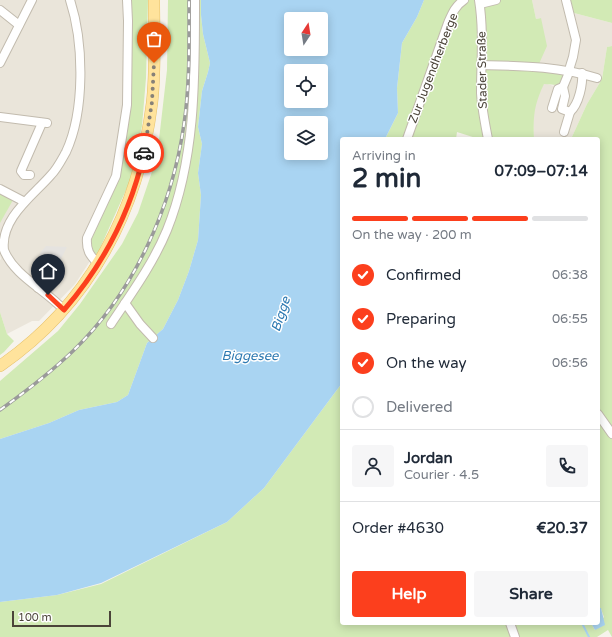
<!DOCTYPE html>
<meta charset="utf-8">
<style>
:root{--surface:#fff;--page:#f6f6f7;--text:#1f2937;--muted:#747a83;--line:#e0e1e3;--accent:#fc3f1d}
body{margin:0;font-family:"Varela Round",sans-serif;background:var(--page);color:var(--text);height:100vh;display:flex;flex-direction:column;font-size:15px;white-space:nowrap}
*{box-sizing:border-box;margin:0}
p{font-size:13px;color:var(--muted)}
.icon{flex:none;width:22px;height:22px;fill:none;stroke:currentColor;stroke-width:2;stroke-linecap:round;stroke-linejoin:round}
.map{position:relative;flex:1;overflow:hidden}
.details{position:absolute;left:340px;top:137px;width:260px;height:488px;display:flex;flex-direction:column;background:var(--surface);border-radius:4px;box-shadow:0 2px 10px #0003}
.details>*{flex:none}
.needle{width:26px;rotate:12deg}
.tools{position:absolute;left:284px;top:12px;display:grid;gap:8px}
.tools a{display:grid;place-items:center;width:44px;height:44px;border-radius:4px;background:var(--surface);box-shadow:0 2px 10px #0003;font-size:20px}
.scale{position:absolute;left:12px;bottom:10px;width:99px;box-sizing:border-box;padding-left:4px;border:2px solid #4b4439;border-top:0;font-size:11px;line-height:14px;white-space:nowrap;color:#4b4439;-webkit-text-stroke:3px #fff;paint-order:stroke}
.pin{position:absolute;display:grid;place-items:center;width:34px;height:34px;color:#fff;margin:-41px -17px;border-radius:50% 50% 50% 0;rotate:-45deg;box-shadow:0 0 4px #0007}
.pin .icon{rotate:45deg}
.courier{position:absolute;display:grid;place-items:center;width:40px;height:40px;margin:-20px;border:3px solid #fc3f1d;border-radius:50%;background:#fff;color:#222;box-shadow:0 1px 5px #0007}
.head em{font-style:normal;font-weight:700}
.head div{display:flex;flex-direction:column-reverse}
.head{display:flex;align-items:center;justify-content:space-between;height:68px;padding:0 12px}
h1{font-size:26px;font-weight:700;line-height:30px}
.bar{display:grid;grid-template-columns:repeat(4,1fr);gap:6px 4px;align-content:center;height:48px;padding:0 12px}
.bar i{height:5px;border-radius:3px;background:var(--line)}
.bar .on{background:var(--accent)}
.bar p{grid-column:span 4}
.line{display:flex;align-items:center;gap:10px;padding:0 12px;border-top:1px solid var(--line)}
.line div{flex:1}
.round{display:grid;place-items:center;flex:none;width:42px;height:42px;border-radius:4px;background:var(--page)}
ol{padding:0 12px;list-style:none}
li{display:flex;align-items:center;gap:12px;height:44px}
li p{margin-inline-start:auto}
li .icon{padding:4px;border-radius:50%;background:var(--accent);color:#fff;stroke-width:4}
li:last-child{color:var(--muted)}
li i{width:22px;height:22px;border:2px solid var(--line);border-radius:50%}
.primary-button{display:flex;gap:8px;margin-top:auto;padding:8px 12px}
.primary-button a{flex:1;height:46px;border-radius:4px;background:var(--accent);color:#fff;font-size:16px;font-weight:700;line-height:46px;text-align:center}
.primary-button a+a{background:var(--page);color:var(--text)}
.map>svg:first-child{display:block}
.residential{fill:#eae5da}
.green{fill:#d2eab5}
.parking{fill:#e5e3e0}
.water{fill:#a9d4f2;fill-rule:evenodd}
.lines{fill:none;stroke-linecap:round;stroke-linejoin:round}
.stream{stroke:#a9d4f2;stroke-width:2}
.minor-casing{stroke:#c2bbae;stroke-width:10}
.major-casing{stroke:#e6c16a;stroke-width:12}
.minor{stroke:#fff;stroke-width:8}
.major{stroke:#ffe39c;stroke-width:11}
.rail-casing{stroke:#9a9a9a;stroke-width:3.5}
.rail{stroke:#fff;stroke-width:2;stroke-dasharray:6;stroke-linecap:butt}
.done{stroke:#878178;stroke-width:4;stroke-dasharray:0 7.2}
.route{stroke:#fc3f1d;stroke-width:5}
.labels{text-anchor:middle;stroke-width:3;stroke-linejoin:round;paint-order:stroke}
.street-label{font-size:12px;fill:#4b4439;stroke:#fff}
.water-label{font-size:13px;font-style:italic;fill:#2e7ab2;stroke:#fff}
</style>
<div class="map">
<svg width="612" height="637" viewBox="0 0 612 637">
<rect width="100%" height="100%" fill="#f6f3ec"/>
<g class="residential">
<path d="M0 0H126L127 105 116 176 87 238 92 258 75 284 39 321H32L7 334 0 312V260L1 259 0 255Z"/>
<path d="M532 0H569L574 13 612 23V46L607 47 602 79 587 104 571 139H534L533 115 537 98 544 83 554 86 538 67 541 18 536 19Z"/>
</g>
<g class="green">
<path d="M130 0H148L146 78 142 126 130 181 97 255 90 249 91 240 119 178Z"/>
<path d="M168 0H201V15L203 34 210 63 208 72 202 91 198 127 202 144 198 173 201 195 198 240 189 271 178 300 163 329 147 343 128 395 117 402 79 410 49 423 0 439V381L58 331 80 304 122 244 138 213 157 157 167 70Z"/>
<path d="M424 0H532L536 19 541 18 547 46 538 66 569 70 563 81 558 85 544 84C534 105 533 116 534 139H479L457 132 456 139H385L398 113 397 88 402 43 417 17Z"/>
<path d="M569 0H612V23L574 13Z"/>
<path d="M612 46V637L608 630 597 637H0V602L57 595 101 584 227 522 264 488 342 383V623H591L595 630 604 617 601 609 598 608V139H571L587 104 602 79 607 47Z"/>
<path d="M0 193 13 200 0 223Z"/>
<path d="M0 312 7 334 14 341 4 352 0 355Z"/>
</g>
<path class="parking" d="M46 246 67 247 54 273 49 274 46 268 39 261 40 253Z"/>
<g class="water">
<path d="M201 0H424L417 17 402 43 397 88 398 113 385 139H342V383L264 488 227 522 101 583 57 595 0 602V439L49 423 79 410 117 402 128 395 147 343 163 329 178 300 189 271 198 240 201 195 198 173 202 144 198 127 202 91 208 72 210 63 203 34 201 15ZM291 19H321V49H291ZM291 71H321V101H291ZM291 123H321V153H291Z"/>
<path d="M598 608H601L605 625 595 630 591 623H598Z"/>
</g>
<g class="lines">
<path class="stream" d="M582 623 589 637"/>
<g class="minor-casing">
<g id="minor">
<path d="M479 0C484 31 481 62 481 93 482 109 485 124 488 139"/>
<path d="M566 0 576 40 573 57 569 70"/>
<path d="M480 4 496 0"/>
<path d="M0 10 19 25"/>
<path d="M0 63 32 0"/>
<path d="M481 65C523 66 557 66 597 78"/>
<path d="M563 87 565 96 562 109 570 112 564 132"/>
<path d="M552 108 558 89 563 87 570 70"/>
<path d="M570 112C579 104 583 84 582 73"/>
<path d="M0 117 47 123"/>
<path d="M407 139 448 23C452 14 455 6 464 0"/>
<path d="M30 175H24L21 171 42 123"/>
<path d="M0 189 23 201"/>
<path d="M98 264C90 255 86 251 87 238L116 176 127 105 128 21 127 0"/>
<path d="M38 288 47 271"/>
<path d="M125 303 140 324 153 338"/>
<path d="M64 310C46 290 14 276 4 250 0 218 34 195 51 175 57 169 62 159 66 152 85 111 84 43 70 0"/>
<path d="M111 324C131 294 153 264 167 230 196 158 195 77 195 0"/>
<path d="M598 414 612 434"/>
<path d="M510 623 515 637"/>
</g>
</g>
<g class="major-casing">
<path id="major" d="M0 366C90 304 139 210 152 103 156 69 154 34 154 0"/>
</g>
<use href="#minor" class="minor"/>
<use href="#major" class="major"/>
<g class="rail-casing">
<path id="rail" d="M0 410C25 392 50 373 73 351 134 292 172 208 184 124 190 83 189 41 189 0"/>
</g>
<use href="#rail" class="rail"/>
</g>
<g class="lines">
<path class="done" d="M144 153 152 102 154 63"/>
<path class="route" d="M48 295 64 310C103 265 131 211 144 153"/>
</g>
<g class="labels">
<g class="street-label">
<text transform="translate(433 68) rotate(-69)" y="4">Zur Jugendherberge</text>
<text transform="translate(482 70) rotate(-91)" y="4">Stader Straße</text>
</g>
<g class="water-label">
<text transform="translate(280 314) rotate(-72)" y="5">Bigge</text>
<text x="250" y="360">Biggesee</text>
</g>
</g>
</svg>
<div class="tools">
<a><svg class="needle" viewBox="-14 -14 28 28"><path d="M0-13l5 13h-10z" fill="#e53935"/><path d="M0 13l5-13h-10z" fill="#747a83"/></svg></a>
<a><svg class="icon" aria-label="locate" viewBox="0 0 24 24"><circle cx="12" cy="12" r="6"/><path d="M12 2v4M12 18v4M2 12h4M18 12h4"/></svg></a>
<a><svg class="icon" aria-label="layers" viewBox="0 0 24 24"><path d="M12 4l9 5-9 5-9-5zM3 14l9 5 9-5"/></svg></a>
</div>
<div class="scale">100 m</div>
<div class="pin" style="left:154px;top:63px;background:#ea580c"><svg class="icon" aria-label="bag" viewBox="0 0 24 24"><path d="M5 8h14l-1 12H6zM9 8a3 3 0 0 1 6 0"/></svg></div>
<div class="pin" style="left:48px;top:295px;background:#1f2937"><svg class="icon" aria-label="home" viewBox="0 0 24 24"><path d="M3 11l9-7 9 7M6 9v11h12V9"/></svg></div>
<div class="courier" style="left:144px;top:153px"><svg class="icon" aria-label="car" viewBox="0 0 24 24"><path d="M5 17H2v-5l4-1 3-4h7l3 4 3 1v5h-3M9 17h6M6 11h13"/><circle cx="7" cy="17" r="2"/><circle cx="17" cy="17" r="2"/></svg></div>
<section class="details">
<div class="head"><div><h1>2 min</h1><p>Arriving in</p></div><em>07:09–07:14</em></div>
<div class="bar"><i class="on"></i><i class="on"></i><i class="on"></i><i></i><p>On the way · 200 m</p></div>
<ol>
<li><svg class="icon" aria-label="check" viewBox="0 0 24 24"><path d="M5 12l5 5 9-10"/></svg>Confirmed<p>06:38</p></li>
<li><svg class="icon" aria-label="check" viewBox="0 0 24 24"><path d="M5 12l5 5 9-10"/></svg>Preparing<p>06:55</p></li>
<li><svg class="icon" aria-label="check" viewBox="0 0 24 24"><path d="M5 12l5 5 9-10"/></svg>On the way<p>06:56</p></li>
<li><i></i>Delivered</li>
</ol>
<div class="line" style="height:72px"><a class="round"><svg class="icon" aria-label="person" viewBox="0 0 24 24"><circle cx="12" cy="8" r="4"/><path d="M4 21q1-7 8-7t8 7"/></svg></a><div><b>Jordan</b><p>Courier · 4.5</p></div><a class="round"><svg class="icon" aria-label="phone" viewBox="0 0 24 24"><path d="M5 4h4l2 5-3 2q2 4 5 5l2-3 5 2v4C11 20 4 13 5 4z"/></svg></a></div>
<div class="line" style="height:52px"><div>Order #4630</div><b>€20.37</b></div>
<div class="primary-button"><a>Help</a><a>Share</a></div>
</section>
</div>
